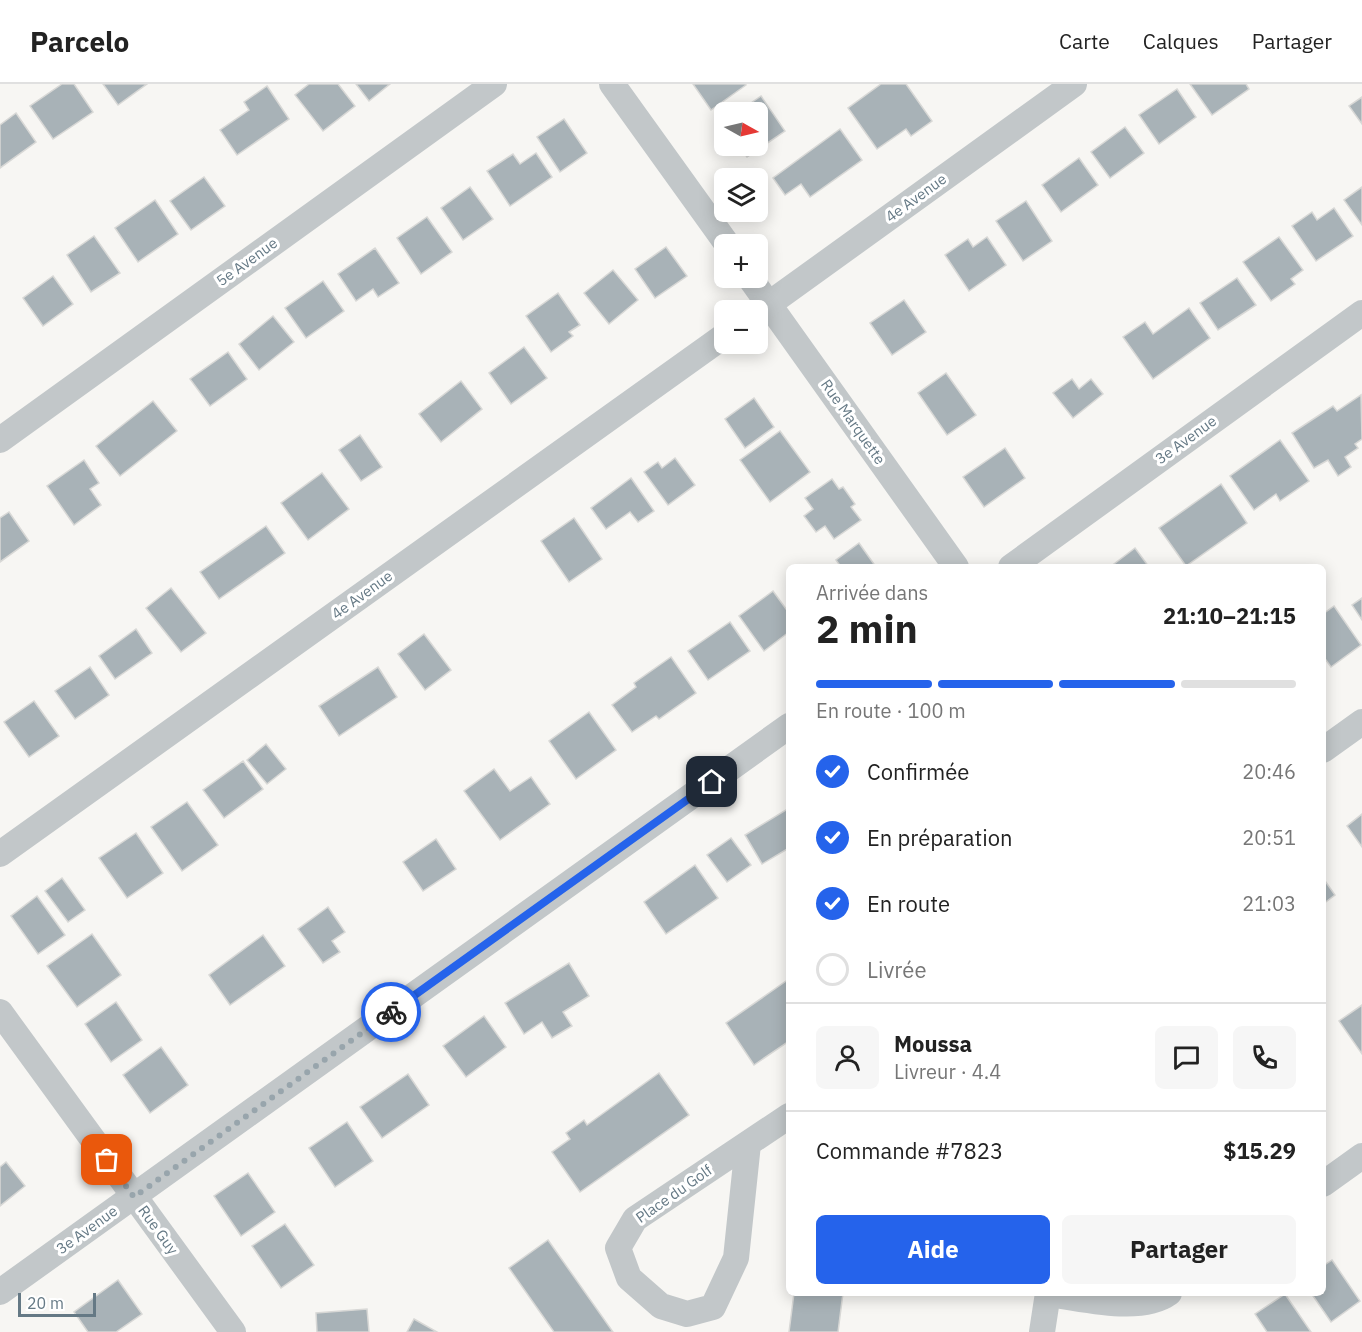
<!DOCTYPE html>
<html lang="fr">
<meta charset="utf-8">
<style>
:root{--surface:#fff;--page:#f6f6f6;--text:#222;--muted:#767676;--line:#e0e0e0;--accent:#2563eb}
body{margin:0;font-family:"IBM Plex Sans",sans-serif;background:var(--page);color:var(--text);height:100vh;display:flex;flex-direction:column;font-size:22px;white-space:nowrap}
*{box-sizing:border-box;margin:0}
p{font-size:20px;color:var(--muted)}
.icon{flex:none;width:33px;height:33px;fill:none;stroke:currentColor;stroke-width:2;stroke-linecap:round;stroke-linejoin:round}
.map{position:relative;flex:1;overflow:hidden}
.drawer{position:absolute;left:786px;top:480px;width:540px;height:732px;display:flex;flex-direction:column;background:var(--surface);border-radius:9px;box-shadow:0 3px 15px #0003}
.drawer>*{flex:none}
.needle{width:39px;rotate:98deg}
.tools{position:absolute;left:714px;top:18px;display:grid;gap:12px}
.tools a{display:grid;place-items:center;width:54px;height:54px;border-radius:9px;background:var(--surface);box-shadow:0 3px 15px #0003;font-size:30px}
.scale{position:absolute;left:18px;bottom:15px;width:78px;box-sizing:border-box;padding-left:6px;border:3px solid #657985;border-top:0;font-size:16px;line-height:21px;white-space:nowrap;color:#657985;-webkit-text-stroke:4px #fff;paint-order:stroke}
.pin{position:absolute;display:grid;place-items:center;width:51px;height:51px;color:#fff;margin:-26px;border-radius:12px;box-shadow:0 3px 9px #0006}
.courier{position:absolute;display:grid;place-items:center;width:60px;height:60px;margin:-30px;border:4px solid #2563eb;border-radius:50%;background:#fff;color:#222;box-shadow:0 2px 8px #0007}
.head em{font-style:normal;font-weight:700}
.head div{display:flex;flex-direction:column-reverse}
.head{display:flex;align-items:center;justify-content:space-between;height:102px;padding:0 30px}
h1{font-size:39px;font-weight:700;line-height:45px}
.bar{display:grid;grid-template-columns:repeat(4,1fr);gap:9px 6px;align-content:center;height:72px;padding:0 30px}
.bar i{height:8px;border-radius:4px;background:var(--line)}
.bar .on{background:var(--accent)}
.bar p{grid-column:span 4}
.line{display:flex;align-items:center;gap:15px;padding:0 30px;border-top:2px solid var(--line)}
.line div{flex:1}
.round{display:grid;place-items:center;flex:none;width:63px;height:63px;border-radius:9px;background:var(--page)}
ol{padding:0 30px;list-style:none}
li{display:flex;align-items:center;gap:18px;height:66px}
li p{margin-inline-start:auto}
li .icon{padding:6px;border-radius:50%;background:var(--accent);color:#fff;stroke-width:4}
li:last-child{color:var(--muted)}
li i{width:33px;height:33px;border:3px solid var(--line);border-radius:50%}
.action{display:flex;gap:12px;margin-top:auto;padding:12px 30px}
.action a{flex:1;height:69px;border-radius:9px;background:var(--accent);color:#fff;font-size:24px;font-weight:700;line-height:69px;text-align:center}
.action a+a{background:var(--page);color:var(--text)}
header{display:flex;align-items:center;gap:36px;box-sizing:border-box;height:84px;padding:0 30px;background:var(--surface);border-bottom:2px solid var(--line)}
header strong{font-size:28px}
nav{display:flex;gap:33px;margin-inline-start:auto;font-size:21px}
.map>svg:first-child{display:block}
.building{fill:#a8b2b7;stroke:#d8d8d6;stroke-width:1.5}
.lines{fill:none;stroke-linecap:round;stroke-linejoin:round}
.minor{stroke:#c2c7c9;stroke-width:26}
.done{stroke:#98a5ac;stroke-width:6;stroke-dasharray:0 10.8}
.route{stroke:#2563eb;stroke-width:8}
.labels{text-anchor:middle;stroke-width:6;stroke-linejoin:round;paint-order:stroke}
.street-label{font-size:15px;fill:#657985;stroke:#fff}
</style>
<header>
<strong>Parcelo</strong>
<nav><a>Carte</a><a>Calques</a><a>Partager</a></nav>
</header>
<div class="map">
<svg width="1362" height="1248" viewBox="0 0 1362 1248">
<rect width="100%" height="100%" fill="#f7f6f3"/>
<g class="building">
<path d="M62 0H74L93 28 53 55 30 22Z"/>
<path d="M103 0H147L118 21Z"/>
<path d="M309 0H338L355 22 323 47 295 11Z"/>
<path d="M356 0H390L369 17Z"/>
<path d="M693 0H745L746 1 711 26Z"/>
<path d="M881 0H906L932 37 911 52 906 45 877 65 848 24Z"/>
<path d="M1190 0H1246L1249 5 1212 31Z"/>
<path d="M267 2 289 35 237 71 220 46 249 26 244 18Z"/>
<path d="M1177 5 1196 33 1159 60 1139 31Z"/>
<path d="M761 12 785 47 747 73 739 62H758V28H738Z"/>
<path d="M1362 13V40L1349 22Z"/>
<path d="M16 29 36 58 0 84V41Z"/>
<path d="M564 35 587 69 560 88 537 53Z"/>
<path d="M1125 43 1144 69 1110 94 1091 68Z"/>
<path d="M840 45 862 76 810 113 801 100 785 111 773 94Z"/>
<path d="M536 69 552 93 510 122 487 87 513 70 520 80Z"/>
<path d="M1079 74 1098 101 1061 128 1042 101Z"/>
<path d="M204 93 225 122 191 146 170 117Z"/>
<path d="M470 103 493 135 463 156 441 124Z"/>
<path d="M1362 103V141L1344 116Z"/>
<path d="M155 116 178 150 138 178 115 144Z"/>
<path d="M1026 117 1052 157 1023 177 996 137Z"/>
<path d="M1334 124 1353 152 1316 177 1292 142 1312 128 1317 136Z"/>
<path d="M427 133 452 168 421 190 397 154Z"/>
<path d="M94 152 120 189 91 208 67 171Z"/>
<path d="M987 153 1006 181 969 207 945 171 968 155 973 163Z"/>
<path d="M1279 153 1303 186 1291 195 1295 200 1271 217 1243 178Z"/>
<path d="M666 163 687 192 655 214 635 185Z"/>
<path d="M375 164 399 199 378 213 373 205 356 217 338 190Z"/>
<path d="M613 186 638 216 609 240 584 209Z"/>
<path d="M53 192 73 220 43 242 23 214Z"/>
<path d="M1237 194 1256 221 1218 246 1200 219Z"/>
<path d="M323 197 344 227 306 254 285 224Z"/>
<path d="M558 209 580 241 569 248 573 252 551 268 526 232Z"/>
<path d="M904 216 926 248 892 271 870 239Z"/>
<path d="M1189 224 1210 254 1153 295 1123 253 1145 238 1153 250Z"/>
<path d="M273 232 294 258 259 286 239 260Z"/>
<path d="M524 263 547 294 511 320 489 289Z"/>
<path d="M228 268 247 295 210 322 190 295Z"/>
<path d="M946 289 976 331 947 351 918 309Z"/>
<path d="M1072 295 1079 305 1091 295 1103 310 1073 334 1053 309Z"/>
<path d="M461 297 482 325 441 358 419 330Z"/>
<path d="M1361 311 1362 355 1355 360 1358 364 1345 373 1351 383 1338 392 1328 376 1314 384 1292 349 1333 322 1337 327Z"/>
<path d="M754 314 774 343 745 364 725 335Z"/>
<path d="M153 317 177 347 120 392 96 362Z"/>
<path d="M780 347 810 388 770 418 740 376Z"/>
<path d="M360 351 382 383 361 397 339 366Z"/>
<path d="M1280 356 1309 397 1280 417 1276 410 1254 426 1230 392Z"/>
<path d="M1005 364 1025 394 984 423 963 393Z"/>
<path d="M675 374 695 401 668 421 644 388 658 378 662 384Z"/>
<path d="M84 376 99 399 90 405 101 421 74 441 47 402Z"/>
<path d="M322 389 349 425 308 456 281 419Z"/>
<path d="M631 394 654 427 638 438 630 428 606 445 591 424Z"/>
<path d="M832 395 839 405 843 403 855 420 851 423 861 436 834 455 825 442 816 448 804 432 813 425 805 414Z"/>
<path d="M1221 400 1247 439 1186 482 1159 444Z"/>
<path d="M9 428 29 457 0 478V434Z"/>
<path d="M574 434 602 475 569 498 541 457Z"/>
<path d="M266 442 285 469 219 515 200 488Z"/>
<path d="M859 459 876 483H841L836 476Z"/>
<path d="M1135 464 1149 483H1110Z"/>
<path d="M171 504 206 549 181 568 146 524Z"/>
<path d="M773 507 789 529V548L764 567 739 532Z"/>
<path d="M1362 514V536L1352 521Z"/>
<path d="M1334 522 1361 561 1331 583 1323 572V530Z"/>
<path d="M730 538 750 567 708 596 688 567Z"/>
<path d="M136 545 152 569 115 595 99 572Z"/>
<path d="M424 550 451 586 425 606 398 570Z"/>
<path d="M671 573 696 609 659 635 656 632 632 648 612 621 636 603 634 599Z"/>
<path d="M90 583 109 611 75 635 55 607Z"/>
<path d="M378 583 397 613 339 652 319 622Z"/>
<path d="M34 617 59 652 29 673 4 638Z"/>
<path d="M589 628 616 666 576 695 549 657Z"/>
<path d="M266 660 286 685 267 700 247 676Z"/>
<path d="M243 677 263 705 224 734 203 706Z"/>
<path d="M494 685 510 707 531 693 550 720 500 756 464 707Z"/>
<path d="M187 718 218 761 182 787 151 743Z"/>
<path d="M789 724V764L762 780 745 751Z"/>
<path d="M1362 730V763L1347 742Z"/>
<path d="M136 749 163 789 127 814 99 774Z"/>
<path d="M731 754 751 781 727 798 707 771Z"/>
<path d="M436 755 456 785 423 807 403 778Z"/>
<path d="M695 781 718 814 666 850 644 818Z"/>
<path d="M62 794 85 826 68 838 45 807Z"/>
<path d="M1323 794 1335 811 1323 820Z"/>
<path d="M37 812 65 851 38 870 11 832Z"/>
<path d="M328 823 345 848 332 857 340 868 323 879 298 845Z"/>
<path d="M92 850 121 891 77 923 47 882Z"/>
<path d="M263 851 285 882 230 921 209 891Z"/>
<path d="M569 879 589 912 563 928 572 942 552 954 542 938 524 950 505 919Z"/>
<path d="M789 895V957L754 981 726 939Z"/>
<path d="M116 918 142 956 111 978 85 940Z"/>
<path d="M1362 921V970L1339 937Z"/>
<path d="M484 932 506 963 466 993 443 962Z"/>
<path d="M161 963 188 1001 150 1029 123 991Z"/>
<path d="M659 989 689 1031 580 1108 552 1068 570 1055 566 1049 584 1036 587 1041Z"/>
<path d="M408 990 429 1021 382 1054 360 1023Z"/>
<path d="M347 1038 373 1077 335 1103 309 1064Z"/>
<path d="M6 1078 25 1102 0 1122V1083Z"/>
<path d="M248 1089 275 1128 241 1152 214 1112Z"/>
<path d="M285 1140 314 1181 281 1204 252 1162Z"/>
<path d="M548 1156 613 1248H554L509 1184Z"/>
<path d="M1332 1176 1360 1217 1331 1238 1311 1209H1323V1182Z"/>
<path d="M118 1196 142 1230 116 1248H88L74 1228Z"/>
<path d="M794 1209H843L838 1248H789Z"/>
<path d="M1285 1210 1311 1248H1267L1255 1230Z"/>
<path d="M367 1225 369 1248H317L316 1229Z"/>
<path d="M414 1235 437 1248H407Z"/>
</g>
<g class="lines">
<g class="minor">
<path d="M612 0 727 160"/>
<path d="M750 194 956 483"/>
<path d="M758 228 1074 0"/>
<path d="M0 356 494 0"/>
<path d="M1011 483 1362 229"/>
<path d="M1323 666 1362 638"/>
<path d="M0 770 724 252"/>
<path d="M0 928 233 1248"/>
<path d="M748 1060 736 1174 713 1223 687 1230 661 1222 629 1194 618 1164 635 1135 789 1032"/>
<path d="M1323 1100 1362 1072"/>
<path d="M0 1208 789 642"/>
<path d="M1048 1210C1083 1214 1140 1230 1169 1209"/>
<path d="M1042 1248 1048 1209"/>
</g>
</g>
<g class="lines">
<path class="done" d="M107 1076 134 1113 391 928"/>
<path class="route" d="M391 928 712 698"/>
</g>
<g class="labels">
<g class="street-label">
<text transform="translate(916 114) rotate(-36)" y="5">4e Avenue</text>
<text transform="translate(247 178) rotate(-36)" y="5">5e Avenue</text>
<text transform="translate(853 338) rotate(55)" y="5">Rue Marquette</text>
<text transform="translate(1186 356) rotate(-36)" y="5">3e Avenue</text>
<text transform="translate(362 511) rotate(-36)" y="5">4e Avenue</text>
<text transform="translate(674 1110) rotate(-35)" y="5">Place du Golf</text>
<text transform="translate(87 1146) rotate(-36)" y="5">3e Avenue</text>
<text transform="translate(158 1146) rotate(54)" y="5">Rue Guy</text>
</g>
</g>
</svg>
<div class="tools">
<a><svg class="needle" viewBox="-14 -14 28 28"><path d="M0-13l5 13h-10z" fill="#e53935"/><path d="M0 13l5-13h-10z" fill="#767676"/></svg></a>
<a><svg class="icon" aria-label="layers" viewBox="0 0 24 24"><path d="M12 4l9 5-9 5-9-5zM3 14l9 5 9-5"/></svg></a>
<a>+</a>
<a>−</a>
</div>
<div class="scale">20 m</div>
<div class="pin" style="left:107px;top:1076px;background:#ea580c"><svg class="icon" aria-label="bag" viewBox="0 0 24 24"><path d="M5 8h14l-1 12H6zM9 8a3 3 0 0 1 6 0"/></svg></div>
<div class="pin" style="left:712px;top:698px;background:#1f2937"><svg class="icon" aria-label="home" viewBox="0 0 24 24"><path d="M3 11l9-7 9 7M6 9v11h12V9"/></svg></div>
<div class="courier" style="left:391px;top:928px"><svg class="icon" aria-label="bike" viewBox="0 0 24 24"><circle cx="6" cy="16" r="4"/><circle cx="18" cy="16" r="4"/><path d="M6 16l4-8h5l3 8M10 8l3 8H6M13 5h3"/></svg></div>
<section class="drawer">
<div class="head"><div><h1>2 min</h1><p>Arrivée dans</p></div><em>21:10–21:15</em></div>
<div class="bar"><i class="on"></i><i class="on"></i><i class="on"></i><i></i><p>En route · 100 m</p></div>
<ol>
<li><svg class="icon" aria-label="check" viewBox="0 0 24 24"><path d="M5 12l5 5 9-10"/></svg>Confirmée<p>20:46</p></li>
<li><svg class="icon" aria-label="check" viewBox="0 0 24 24"><path d="M5 12l5 5 9-10"/></svg>En préparation<p>20:51</p></li>
<li><svg class="icon" aria-label="check" viewBox="0 0 24 24"><path d="M5 12l5 5 9-10"/></svg>En route<p>21:03</p></li>
<li><i></i>Livrée</li>
</ol>
<div class="line" style="height:108px"><a class="round"><svg class="icon" aria-label="person" viewBox="0 0 24 24"><circle cx="12" cy="8" r="4"/><path d="M4 21q1-7 8-7t8 7"/></svg></a><div><b>Moussa</b><p>Livreur · 4.4</p></div><a class="round"><svg class="icon" aria-label="chat" viewBox="0 0 24 24"><path d="M4 5h16v11H9l-5 4z"/></svg></a><a class="round"><svg class="icon" aria-label="phone" viewBox="0 0 24 24"><path d="M5 4h4l2 5-3 2q2 4 5 5l2-3 5 2v4C11 20 4 13 5 4z"/></svg></a></div>
<div class="line" style="height:78px"><div>Commande #7823</div><b>$15.29</b></div>
<div class="action"><a>Aide</a><a>Partager</a></div>
</section>
</div>
